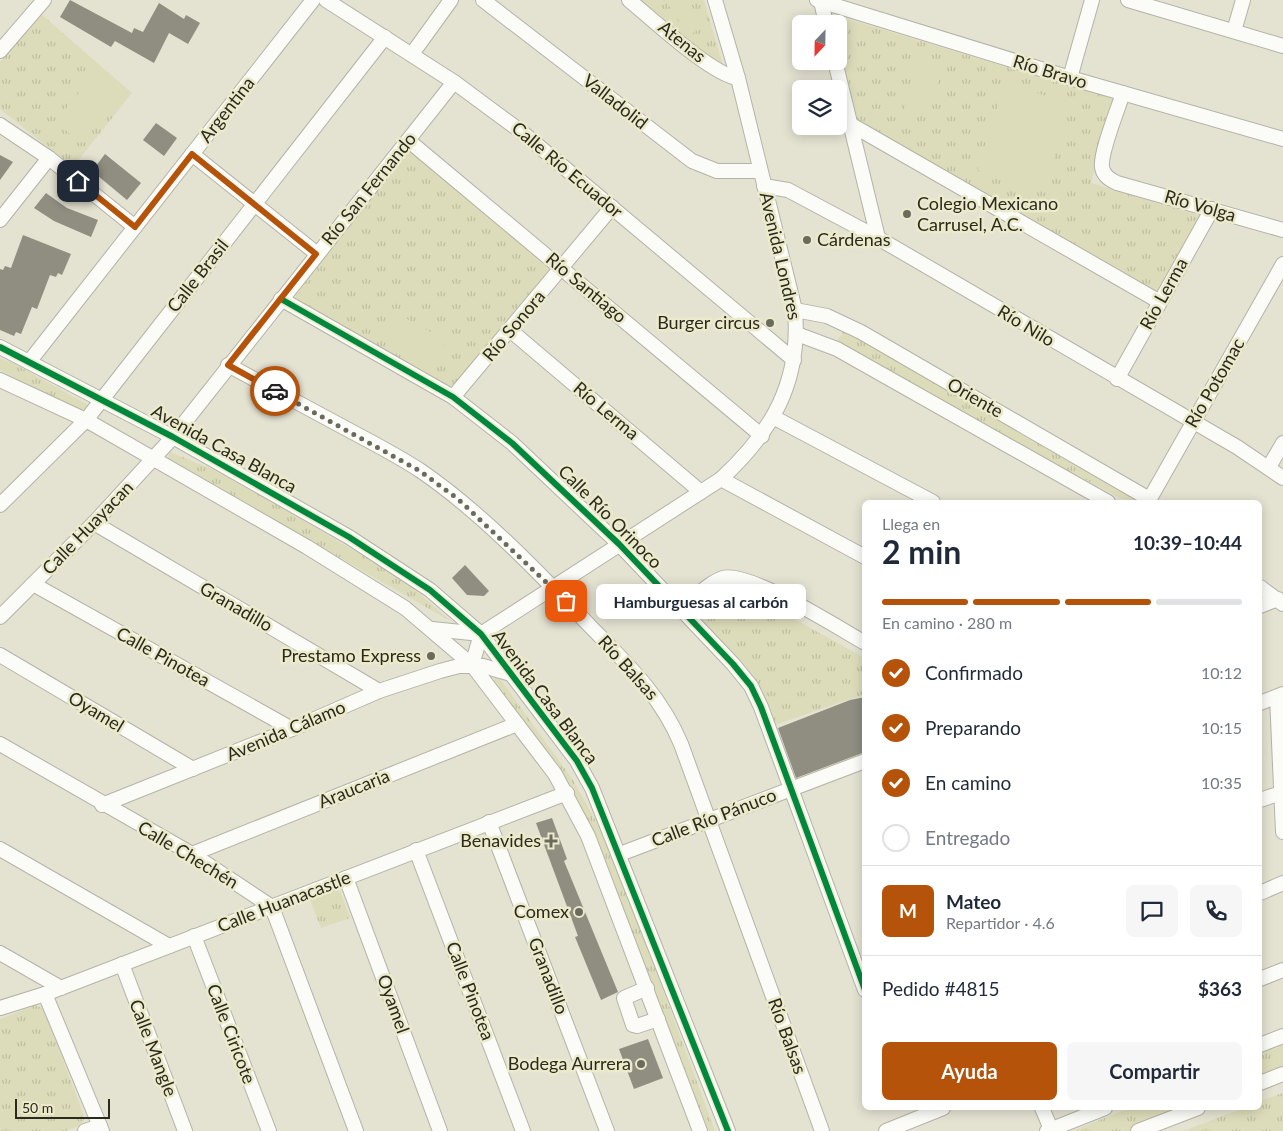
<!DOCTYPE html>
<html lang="es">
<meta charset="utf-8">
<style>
:root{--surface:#fff;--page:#f6f6f7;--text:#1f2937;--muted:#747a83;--line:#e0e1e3;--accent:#b45309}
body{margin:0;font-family:Lato,sans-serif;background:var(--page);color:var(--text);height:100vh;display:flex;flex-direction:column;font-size:19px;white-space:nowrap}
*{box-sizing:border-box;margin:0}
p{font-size:16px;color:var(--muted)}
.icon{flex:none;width:28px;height:28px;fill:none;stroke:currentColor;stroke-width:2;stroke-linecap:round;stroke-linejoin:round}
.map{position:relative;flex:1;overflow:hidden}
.side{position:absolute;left:862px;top:500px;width:400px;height:610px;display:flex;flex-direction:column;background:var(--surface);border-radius:8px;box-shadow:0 2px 12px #0003}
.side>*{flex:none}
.needle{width:32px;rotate:202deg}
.buttons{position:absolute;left:792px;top:15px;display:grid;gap:10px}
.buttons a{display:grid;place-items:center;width:55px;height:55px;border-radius:8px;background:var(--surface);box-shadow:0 2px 12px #0003;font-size:25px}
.scale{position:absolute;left:15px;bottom:12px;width:95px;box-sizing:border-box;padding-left:5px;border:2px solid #2a2a1e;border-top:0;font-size:14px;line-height:18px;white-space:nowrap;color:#2a2a1e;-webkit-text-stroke:4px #ebeacb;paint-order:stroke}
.pin{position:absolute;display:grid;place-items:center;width:42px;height:42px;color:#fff;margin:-21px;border-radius:10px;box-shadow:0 2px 8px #0006}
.courier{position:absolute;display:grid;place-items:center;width:50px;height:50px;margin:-25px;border:4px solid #b45309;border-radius:50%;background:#fff;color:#222;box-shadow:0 1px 6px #0007}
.bubble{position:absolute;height:35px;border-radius:8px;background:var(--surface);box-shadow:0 2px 12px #0003;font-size:16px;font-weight:700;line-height:35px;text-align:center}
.head em{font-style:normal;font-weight:700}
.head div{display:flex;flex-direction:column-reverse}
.head{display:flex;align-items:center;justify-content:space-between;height:85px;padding:0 20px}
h1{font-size:32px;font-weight:700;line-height:38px}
.bar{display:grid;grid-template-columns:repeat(4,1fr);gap:8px 5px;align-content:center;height:60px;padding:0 20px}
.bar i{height:6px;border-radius:4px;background:var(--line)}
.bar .active{background:var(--accent)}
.bar p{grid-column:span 4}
.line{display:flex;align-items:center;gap:12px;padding:0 20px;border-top:1px solid var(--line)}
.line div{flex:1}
.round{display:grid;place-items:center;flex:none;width:52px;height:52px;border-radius:8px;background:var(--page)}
ol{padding:0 20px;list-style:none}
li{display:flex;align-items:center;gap:15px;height:55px}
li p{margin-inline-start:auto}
li .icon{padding:5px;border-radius:50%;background:var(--accent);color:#fff;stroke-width:4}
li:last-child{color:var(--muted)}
li i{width:28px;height:28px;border:2px solid var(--line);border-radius:50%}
.primary-button{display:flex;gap:10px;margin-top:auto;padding:10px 20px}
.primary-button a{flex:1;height:58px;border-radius:8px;background:var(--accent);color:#fff;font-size:20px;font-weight:700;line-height:58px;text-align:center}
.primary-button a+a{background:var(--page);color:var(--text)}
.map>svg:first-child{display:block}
.grass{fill:url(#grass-tufts)}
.pitch{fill:#dddcba}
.building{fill:#8f8e81}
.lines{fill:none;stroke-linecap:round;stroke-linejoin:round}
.minor-casing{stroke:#b4b3a6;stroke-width:16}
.minor{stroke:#fbfbf8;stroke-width:14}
.cycleway-casing{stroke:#ebeacb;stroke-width:9}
.cycleway{stroke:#00873e;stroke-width:6}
.done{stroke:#6b6b5d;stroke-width:5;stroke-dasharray:0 9}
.route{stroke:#b45309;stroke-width:6}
.poi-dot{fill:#6b6b5d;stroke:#ebeacb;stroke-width:2}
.labels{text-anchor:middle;stroke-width:5;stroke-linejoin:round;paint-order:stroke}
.street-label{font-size:18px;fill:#2a2a1e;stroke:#ebeacb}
.poi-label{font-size:18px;fill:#2a2a1e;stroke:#ebeacb;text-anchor:end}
</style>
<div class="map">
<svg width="1283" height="1131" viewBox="0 0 1283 1131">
<defs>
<pattern id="grass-tufts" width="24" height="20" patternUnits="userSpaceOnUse" patternTransform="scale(1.25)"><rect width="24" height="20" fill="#dddcba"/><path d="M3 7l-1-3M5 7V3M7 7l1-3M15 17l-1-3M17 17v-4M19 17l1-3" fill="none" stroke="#bebd9f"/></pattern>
</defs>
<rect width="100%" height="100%" fill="#e4e3d2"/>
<g class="grass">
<path d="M641 0H704L725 72 649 7Z"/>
<path d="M41 14 132 93 73 167 0 109V62Z"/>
<path d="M831 14 1114 99 1091 183 1201 216 1156 293 855 121 839 49V24H833Z"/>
<path d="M415 151 549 265 550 272 455 385 448 386 297 302 295 293 405 153Z"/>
<path d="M846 327 1138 497 1135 502 1120 498 877 369 837 341Z"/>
<path d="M0 358 13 363 90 406 83 415 0 370Z"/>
<path d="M170 452 227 475 405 581 452 622 167 459Z"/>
<path d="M726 586H734L865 658V694L772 726 693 615 694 608Z"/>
<path d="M495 677 501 680 573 780 611 848 715 1131H707L599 845 567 789 493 682Z"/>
<path d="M339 888 350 918 321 928 310 900Z"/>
<path d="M35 1005 44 1009 85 1118 81 1125 66 1131H0V1019Z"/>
<path d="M1283 1045V1069L1260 1078V1054Z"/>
<path d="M1283 1093V1131H1183L1244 1108H1260V1101Z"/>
<path d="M1130 1108H1189L1132 1131H1072Z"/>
</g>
<g class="pitch">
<path d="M672 0H688L704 25 689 36 667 3Z"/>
<path d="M917 62 942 70 929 117 904 111Z"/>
<path d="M96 72 122 93 82 143 55 122Z"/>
<path d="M1006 83 1071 104 1043 192 977 170Z"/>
<path d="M398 314 447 341 433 366 384 338Z"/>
</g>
<g class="building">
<path d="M70 0 132 33 134 28 143 32 159 3 184 19 186 15 200 23 188 44 169 33 154 63 115 41 111 47 60 17Z"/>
<path d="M156 123 177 138 164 156 143 140Z"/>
<path d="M105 154 141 183 127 200 92 171Z"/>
<path d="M0 155 13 162 0 180Z"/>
<path d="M46 193 67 208 98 220 91 237 54 221 34 208Z"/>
<path d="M23 235 71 254 62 275 58 273 56 277 50 275 37 309 32 307 21 334 16 332 14 336 0 330V269L3 270 5 266 11 268Z"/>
<path d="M465 565 489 591 484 596 467 595 452 578Z"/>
<path d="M865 697V752L796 778 778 728 850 700Z"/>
<path d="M552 818 567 859 564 861 618 992 601 1000 575 937 578 936 536 823Z"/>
<path d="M648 1039 663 1078 634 1089 619 1049Z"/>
</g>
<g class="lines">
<g class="minor-casing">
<g id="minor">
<path d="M326 0 454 82 523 133 794 360"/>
<path d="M483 0 692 161 717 171H760"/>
<path d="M629 0C652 19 712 75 738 78"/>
<path d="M817 0 1070 78 1283 139"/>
<path d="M1128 0 1283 46"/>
<path d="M821 1 826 24"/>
<path d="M1234 31 1243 0"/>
<path d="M0 51 44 0"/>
<path d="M412 54 451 0"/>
<path d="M835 61 878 238"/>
<path d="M1070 78 1092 0"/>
<path d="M1123 93C1118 109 1100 153 1102 167 1103 175 1110 180 1117 183L1283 230"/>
<path d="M850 124 1160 302"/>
<path d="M0 125 49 158 135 227"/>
<path d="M409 141 762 436"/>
<path d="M192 154 316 253"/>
<path d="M764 186 788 190 878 238 1237 447 1283 478"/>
<path d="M0 220 49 158"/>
<path d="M281 299 453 397 512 443 619 544 733 664 751 686 761 707 865 990"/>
<path d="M795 310 827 316 861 332 1144 496 1148 502"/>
<path d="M510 330 701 492"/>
<path d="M797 334 837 349 1108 502"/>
<path d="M0 347 173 437 349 537 430 590 481 634 577 761 592 788 728 1131"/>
<path d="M29 362 313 0"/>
<path d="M228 365C267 386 306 407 345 428 371 442 397 455 421 471 482 513 538 572 589 625 626 663 660 694 681 744L822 1131"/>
<path d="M1117 379 1212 209"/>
<path d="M0 380 86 420 307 547 405 608 472 665 555 774 588 836 700 1131"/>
<path d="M453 397 612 207"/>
<path d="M773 417 933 502"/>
<path d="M1269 467 1283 443"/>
<path d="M721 479 865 557"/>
<path d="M1148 502 1283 264"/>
<path d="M0 505 86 420 385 37"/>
<path d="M94 523 379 691"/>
<path d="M33 584 292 729"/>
<path d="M1260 587 1283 604"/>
<path d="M1260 606 1278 599"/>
<path d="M680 609C693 600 708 583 723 578 748 570 840 629 865 643"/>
<path d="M0 617 94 523 173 437 454 82"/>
<path d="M432 629 481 634"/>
<path d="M481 634 721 479C772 432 801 382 795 310L738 78 715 0"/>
<path d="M0 655 193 769"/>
<path d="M472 665 481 634"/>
<path d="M1277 697 1283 832"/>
<path d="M1260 703 1283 694"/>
<path d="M0 744 192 854 272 907 356 1131"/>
<path d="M1260 800 1281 793"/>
<path d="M102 805 292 729 379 691 440 671 459 666H483L511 674"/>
<path d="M489 822 607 1131"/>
<path d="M0 849 169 946"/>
<path d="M416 850 523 1131"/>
<path d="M192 854 517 724"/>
<path d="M620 854 865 761"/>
<path d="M346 878 440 1131"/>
<path d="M1260 893 1283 883"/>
<path d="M194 936 269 1131"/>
<path d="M0 953 61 988"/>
<path d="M122 964 185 1131"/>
<path d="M1260 979 1283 970"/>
<path d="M647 988 624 998 633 1025 637 1026 658 1019"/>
<path d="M45 994 102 1131"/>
<path d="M0 1008 45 994 567 793"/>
<path d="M1260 1045 1283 1036"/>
<path d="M1260 1083 1283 1074"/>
<path d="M1042 1108 1051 1129"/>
<path d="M85 1131 100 1126"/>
<path d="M886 1131 943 1108"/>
<path d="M1047 1131 1105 1108"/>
<path d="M1138 1131 1198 1108"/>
</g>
</g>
<use href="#minor" class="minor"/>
<g class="cycleway-casing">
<g id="cycleway">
<path d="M281 299 453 397 512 443 619 544 733 664 751 686 761 707 865 990"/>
<path d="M0 347 173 437 349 537 430 590 481 634 577 761 592 788 728 1131"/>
</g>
</g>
<use href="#cycleway" class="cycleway"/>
</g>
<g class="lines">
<path class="done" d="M275 391 420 471 458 499 566 601"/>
<path class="route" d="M78 181 135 227 192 154 316 254 228 365 275 391"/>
</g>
<g class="poi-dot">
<circle cx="907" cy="214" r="5"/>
<circle cx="807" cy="240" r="5"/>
<circle cx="770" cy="323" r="5"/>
<circle cx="431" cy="656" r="5"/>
<path d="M548.5 833.5h5v5h5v5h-5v5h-5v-5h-5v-5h5z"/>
<circle cx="579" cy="912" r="5"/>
<circle cx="641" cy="1064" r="5"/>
</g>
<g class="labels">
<g class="street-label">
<text transform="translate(682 42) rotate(39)" y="6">Atenas</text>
<text transform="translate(1050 72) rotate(17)" y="6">Río Bravo</text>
<text transform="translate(615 102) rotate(38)" y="6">Valladolid</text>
<text transform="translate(227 110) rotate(-52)" y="6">Argentina</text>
<text transform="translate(567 170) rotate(40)" y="6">Calle Río Ecuador</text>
<text transform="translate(369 189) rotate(-51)" y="6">Río San Fernando</text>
<text transform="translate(1200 206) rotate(16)" y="6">Río Volga</text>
<text transform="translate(780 256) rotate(77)" y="6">Avenida Londres</text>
<text transform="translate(198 276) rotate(-52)" y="6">Calle Brasil</text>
<text transform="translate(586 288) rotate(40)" y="6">Río Santiago</text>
<text transform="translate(1164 294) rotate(-61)" y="6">Río Lerma</text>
<text transform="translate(514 326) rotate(-50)" y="6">Río Sonora</text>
<text transform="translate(1026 326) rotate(31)" y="6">Río Nilo</text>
<text transform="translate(1215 383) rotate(-60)" y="6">Río Potomac</text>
<text transform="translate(975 398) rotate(30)" y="6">Oriente</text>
<text transform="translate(606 411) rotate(40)" y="6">Río Lerma</text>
<text transform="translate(224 449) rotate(29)" y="6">Avenida Casa Blanca</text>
<text transform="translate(610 517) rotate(45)" y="6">Calle Río Orinoco</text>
<text transform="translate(88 528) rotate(-46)" y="6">Calle Huayacan</text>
<text transform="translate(236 607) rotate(30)" y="6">Granadillo</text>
<text transform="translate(163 657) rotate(29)" y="6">Calle Pinotea</text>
<text transform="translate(628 668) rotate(48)" y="6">Río Balsas</text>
<text transform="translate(545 697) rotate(53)" y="6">Avenida Casa Blanca</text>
<text transform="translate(96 712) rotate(31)" y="6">Oyamel</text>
<text transform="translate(286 731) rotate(-23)" y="6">Avenida Cálamo</text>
<text transform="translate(354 789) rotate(-22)" y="6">Araucaria</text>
<text transform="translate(714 818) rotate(-21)" y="6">Calle Río Pánuco</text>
<text transform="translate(188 855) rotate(31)" y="6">Calle Chechén</text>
<text transform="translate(284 902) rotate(-21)" y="6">Calle Huanacastle</text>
<text transform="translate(548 976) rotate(69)" y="6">Granadillo</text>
<text transform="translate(470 991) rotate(69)" y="6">Calle Pinotea</text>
<text transform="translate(393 1004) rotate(70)" y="6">Oyamel</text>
<text transform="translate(231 1034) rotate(69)" y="6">Calle Ciricote</text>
<text transform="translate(787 1036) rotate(70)" y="6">Río Balsas</text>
<text transform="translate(153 1048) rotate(69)" y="6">Calle Mangle</text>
</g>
<g class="poi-label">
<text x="917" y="210" text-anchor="start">Colegio Mexicano<tspan x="917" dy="21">Carrusel, A.C.</tspan></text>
<text x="817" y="246" text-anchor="start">Cárdenas</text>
<text x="760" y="329">Burger circus</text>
<text x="421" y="662">Prestamo Express</text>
<text x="541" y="847">Benavides</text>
<text x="569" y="918">Comex</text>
<text x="631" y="1070">Bodega Aurrera</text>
</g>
</g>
</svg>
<div class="buttons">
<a><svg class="needle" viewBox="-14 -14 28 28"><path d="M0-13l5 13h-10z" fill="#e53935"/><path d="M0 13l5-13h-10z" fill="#747a83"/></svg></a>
<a><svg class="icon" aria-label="layers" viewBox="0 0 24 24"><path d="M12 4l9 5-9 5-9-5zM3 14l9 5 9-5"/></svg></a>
</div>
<div class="scale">50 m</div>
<div class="pin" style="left:566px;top:601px;background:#ea580c"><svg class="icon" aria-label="bag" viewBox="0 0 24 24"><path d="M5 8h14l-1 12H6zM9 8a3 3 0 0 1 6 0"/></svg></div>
<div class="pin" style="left:78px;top:181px;background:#1f2937"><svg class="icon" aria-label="home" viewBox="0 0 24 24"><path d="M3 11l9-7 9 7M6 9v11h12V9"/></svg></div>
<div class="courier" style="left:275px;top:391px"><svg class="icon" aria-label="car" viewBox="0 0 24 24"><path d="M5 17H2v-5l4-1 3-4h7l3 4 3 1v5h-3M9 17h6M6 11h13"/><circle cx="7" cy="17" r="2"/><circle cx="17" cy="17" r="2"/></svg></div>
<div class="bubble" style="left:596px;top:584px;width:210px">Hamburguesas al carbón</div>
<section class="side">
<div class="head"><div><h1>2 min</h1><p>Llega en</p></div><em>10:39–10:44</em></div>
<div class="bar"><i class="active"></i><i class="active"></i><i class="active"></i><i></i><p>En camino · 280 m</p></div>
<ol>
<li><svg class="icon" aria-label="check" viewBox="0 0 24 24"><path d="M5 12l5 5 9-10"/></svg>Confirmado<p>10:12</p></li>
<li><svg class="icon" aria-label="check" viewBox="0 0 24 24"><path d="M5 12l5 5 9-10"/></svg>Preparando<p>10:15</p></li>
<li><svg class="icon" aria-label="check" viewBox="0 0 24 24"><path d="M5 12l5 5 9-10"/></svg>En camino<p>10:35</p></li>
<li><i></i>Entregado</li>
</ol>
<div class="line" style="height:90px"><b class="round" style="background:var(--accent);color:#fff">M</b><div><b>Mateo</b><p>Repartidor · 4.6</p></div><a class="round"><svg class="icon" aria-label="chat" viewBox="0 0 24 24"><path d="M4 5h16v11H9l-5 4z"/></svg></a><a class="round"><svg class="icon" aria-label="phone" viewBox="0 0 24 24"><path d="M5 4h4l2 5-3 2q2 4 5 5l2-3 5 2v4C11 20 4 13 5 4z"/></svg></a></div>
<div class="line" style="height:65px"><div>Pedido #4815</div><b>$363</b></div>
<div class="primary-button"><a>Ayuda</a><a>Compartir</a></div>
</section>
</div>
